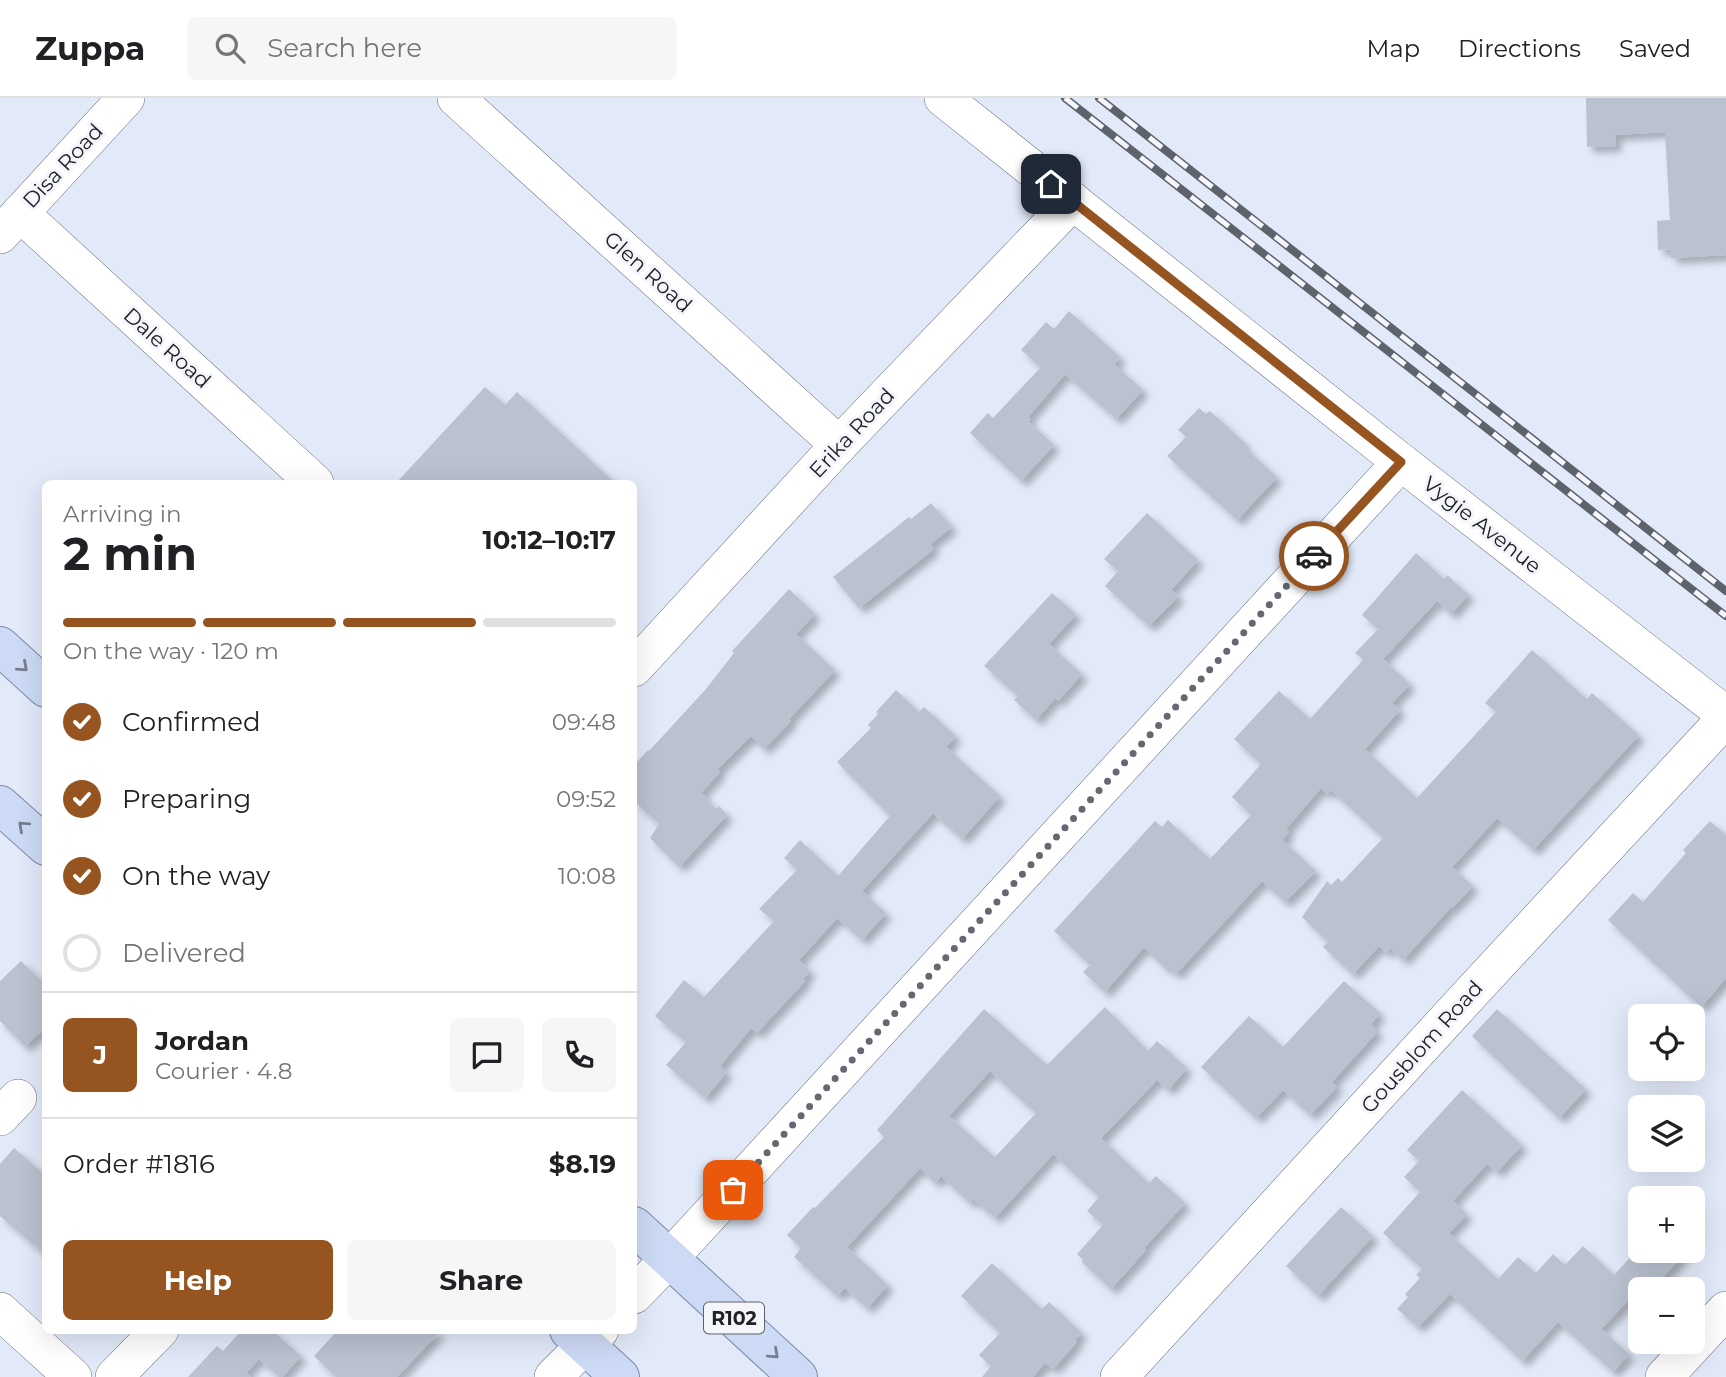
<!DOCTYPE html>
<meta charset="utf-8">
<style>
:root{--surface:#fff;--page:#f6f6f6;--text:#202124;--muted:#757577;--line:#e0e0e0;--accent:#955420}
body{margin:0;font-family:Montserrat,sans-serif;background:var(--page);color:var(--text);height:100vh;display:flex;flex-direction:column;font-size:26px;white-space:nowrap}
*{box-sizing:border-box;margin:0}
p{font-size:23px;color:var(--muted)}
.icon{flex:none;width:38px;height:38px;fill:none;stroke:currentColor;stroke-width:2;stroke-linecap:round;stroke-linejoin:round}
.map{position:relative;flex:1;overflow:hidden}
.panel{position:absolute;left:42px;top:382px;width:595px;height:854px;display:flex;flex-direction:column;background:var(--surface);border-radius:10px;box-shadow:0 7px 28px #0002}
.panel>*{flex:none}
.fabs{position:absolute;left:1628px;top:906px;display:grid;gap:14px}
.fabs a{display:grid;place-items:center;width:77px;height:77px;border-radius:10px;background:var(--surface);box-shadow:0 7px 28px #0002;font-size:35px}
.pin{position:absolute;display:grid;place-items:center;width:60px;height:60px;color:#fff;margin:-30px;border-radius:14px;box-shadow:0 4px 10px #0006}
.courier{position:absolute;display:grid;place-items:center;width:70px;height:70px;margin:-35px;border:5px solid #955420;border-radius:50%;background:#fff;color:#222;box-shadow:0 2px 9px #0007}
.headline em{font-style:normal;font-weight:700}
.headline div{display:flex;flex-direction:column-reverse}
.headline{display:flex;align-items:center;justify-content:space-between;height:119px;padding:0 21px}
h1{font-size:46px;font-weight:700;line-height:52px}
.bar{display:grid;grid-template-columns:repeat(4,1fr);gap:10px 7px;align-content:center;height:84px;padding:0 21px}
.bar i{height:9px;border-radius:5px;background:var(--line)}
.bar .current{background:var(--accent)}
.bar p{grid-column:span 4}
.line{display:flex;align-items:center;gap:18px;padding:0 21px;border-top:2px solid var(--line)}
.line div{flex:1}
.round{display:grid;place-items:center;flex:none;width:74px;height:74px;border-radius:10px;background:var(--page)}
ol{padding:0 21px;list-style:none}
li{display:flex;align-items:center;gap:21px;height:77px}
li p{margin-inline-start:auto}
li .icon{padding:7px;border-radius:50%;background:var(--accent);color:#fff;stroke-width:4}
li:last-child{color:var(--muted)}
li i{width:38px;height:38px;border:4px solid var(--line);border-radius:50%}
.primary-button{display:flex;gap:14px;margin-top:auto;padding:14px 21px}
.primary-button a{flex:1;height:80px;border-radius:10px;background:var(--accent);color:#fff;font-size:28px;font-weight:700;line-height:80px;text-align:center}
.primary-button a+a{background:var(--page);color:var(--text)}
header{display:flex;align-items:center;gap:42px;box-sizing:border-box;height:98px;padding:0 35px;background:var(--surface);border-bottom:2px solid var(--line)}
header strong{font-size:33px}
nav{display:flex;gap:38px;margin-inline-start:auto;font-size:24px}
.search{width:490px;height:63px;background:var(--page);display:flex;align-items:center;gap:18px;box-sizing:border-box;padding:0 24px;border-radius:10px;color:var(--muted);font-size:26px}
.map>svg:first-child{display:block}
.building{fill:#bac1cf;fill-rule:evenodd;filter:url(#shadow)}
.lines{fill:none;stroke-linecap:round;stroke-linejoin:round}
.minor-casing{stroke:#696f7c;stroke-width:38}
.major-casing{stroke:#7b89a9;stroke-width:40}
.minor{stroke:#fff;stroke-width:37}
.major{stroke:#cddaf5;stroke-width:38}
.rail-casing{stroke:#5e626a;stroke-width:8}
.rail{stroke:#f4f6fc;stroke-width:5;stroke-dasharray:16;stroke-linecap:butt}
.oneway{stroke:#767e8e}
.done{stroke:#646870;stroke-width:7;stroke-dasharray:0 12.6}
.route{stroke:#955420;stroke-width:9}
.labels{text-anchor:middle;stroke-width:6;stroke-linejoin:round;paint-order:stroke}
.shield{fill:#f4f6fc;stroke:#606267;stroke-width:2}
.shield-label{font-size:19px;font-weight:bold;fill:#202227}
.street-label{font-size:21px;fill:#202227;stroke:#f4f6fc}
</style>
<header>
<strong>Zuppa</strong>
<div class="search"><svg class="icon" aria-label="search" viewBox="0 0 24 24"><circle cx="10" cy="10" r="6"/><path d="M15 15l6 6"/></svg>Search here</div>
<nav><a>Map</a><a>Directions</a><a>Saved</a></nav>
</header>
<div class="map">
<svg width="1726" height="1279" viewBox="0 0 1726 1279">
<defs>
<filter id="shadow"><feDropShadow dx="6" dy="6" stdDeviation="3.5" flood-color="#0004"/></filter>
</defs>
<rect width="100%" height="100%" fill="#e2e9f8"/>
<g class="building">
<path d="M1586 0H1726V157L1671 160V151L1658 152 1657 123 1670 122 1665 34 1615 37 1616 48 1587 49Z"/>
<path d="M1069 213 1120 259 1114 266 1143 292 1116 321 1065 276 1028 319 1031 322 1029 324 1054 347 1021 383 970 335 988 315 993 320 1041 269 1021 252 1046 224 1054 231Z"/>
<path d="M485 289 505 307 517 294 615 385H396Z"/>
<path d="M1199 310 1206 316 1210 313 1246 346 1243 348 1277 379 1237 422 1167 358 1186 339 1178 332Z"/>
<path d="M931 405 952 429 930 446 934 451 859 510 833 479 909 419 911 421Z"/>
<path d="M1147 415 1198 462 1171 492 1179 498 1149 528 1105 488 1118 473 1104 461Z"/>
<path d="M1416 455 1444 481 1448 477 1457 487 1469 496 1451 516 1437 503 1383 561 1410 586 1392 605 1400 612 1365 651 1417 700 1496 614 1485 605 1532 552 1587 601 1592 595 1639 637 1533 752 1497 720 1452 769 1473 788 1452 810 1451 809 1403 862 1390 850 1386 855 1379 848 1353 876 1323 849 1328 844 1302 819 1327 783 1331 787 1338 780 1342 784 1383 740 1331 692 1327 696 1321 690 1286 731 1289 734 1282 742 1316 773 1285 804 1262 783 1176 876 1168 869 1166 871 1144 849 1105 894 1083 874 1090 867 1054 833 1155 723 1162 729 1168 722 1210 761 1251 717 1232 699 1261 666 1234 641 1279 593 1310 621 1363 562 1355 555 1378 531 1362 517Z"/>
<path d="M789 491 815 516 796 536 835 572 789 621 791 623 764 651 751 638 717 672 720 674 701 695 708 701 706 702 716 711 719 708 727 717 679 769 650 740 659 726 634 703V667L648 652 649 653 706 591 734 555 732 553Z"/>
<path d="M1052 495 1076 516 1049 546 1082 576 1058 603 1055 600 1036 622 1014 602 1018 598 984 568Z"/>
<path d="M896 592 919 614 924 609 956 638 946 649 1000 698 962 741 933 715 862 793 886 815 862 842 837 820 799 862 810 873 803 881 805 883 757 935 751 930 720 968 727 974 705 1000 666 967 686 944 655 918 684 882 704 899 774 823 759 811 797 772 784 760 800 742 838 778 890 718 837 664 871 630 868 627 878 616 876 614Z"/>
<path d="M1710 723 1726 737V880L1701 909 1608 822 1633 795 1643 804 1686 755 1683 752Z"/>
<path d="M21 863 46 887V929L25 948 0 923V883Z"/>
<path d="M1344 883 1380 915 1371 926 1377 934 1332 984 1337 989 1310 1017 1283 992 1256 1020 1201 969 1249 918 1283 949Z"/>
<path d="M1105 909 1148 953 1157 943 1187 970 1168 992 1157 982 1101 1040 1149 1085 1156 1078 1185 1105 1144 1150 1146 1152 1111 1191 1082 1164 1083 1162 1077 1156 1103 1127 1087 1113 1099 1099 1053 1056 995 1120 973 1101 970 1105 941 1078 935 1085 920 1070 847 1149 888 1187 867 1210 845 1190 837 1198 794 1159 801 1150 787 1137 813 1109 815 1110 884 1039 877 1032 984 911 1047 967ZM990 973 1036 1015 995 1059 949 1018Z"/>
<path d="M1497 911 1586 991 1559 1020 1472 938Z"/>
<path d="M1462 992 1522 1047 1497 1074 1487 1066 1453 1103 1467 1116 1449 1135 1498 1181 1518 1159 1536 1175 1553 1156 1565 1167 1583 1148 1614 1177 1636 1153H1687L1651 1192H1640V1198L1636 1194 1601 1231 1629 1256 1613 1274 1558 1224 1522 1263 1450 1196 1418 1229 1397 1211 1408 1199 1405 1196 1420 1180 1416 1177 1422 1171 1383 1135 1420 1094 1404 1079 1419 1063 1407 1052Z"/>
<path d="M14 1050 46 1078V1157L0 1118V1066Z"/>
<path d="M1341 1109 1373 1138 1318 1198 1286 1168Z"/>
<path d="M992 1165 1042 1211 1049 1204 1082 1235 1075 1242 1077 1244 1053 1271 1045 1265 1033 1279H982L991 1268 979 1257 1000 1235 961 1198Z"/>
<path d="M242 1232H272L301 1258 282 1279H279L259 1261 246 1275 251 1279H188L217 1248 223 1253Z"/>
<path d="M338 1232H441L397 1279H336L314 1258Z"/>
</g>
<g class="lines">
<g class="minor-casing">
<g id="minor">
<path d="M456 0 839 347"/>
<path d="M943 0 1401 364 1726 617"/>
<path d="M20 115 315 385"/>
<path d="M0 137 126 0"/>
<path d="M634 570 839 347 1073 103"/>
<path d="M0 1019 18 1000"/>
<path d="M634 1197 669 1161 1401 364"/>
<path d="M0 1213 73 1279"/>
<path d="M114 1279 160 1232"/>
<path d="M553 1279 600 1232"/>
<path d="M1119 1279 1470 896 1726 620"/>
<path d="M1664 1279 1726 1212"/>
</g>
</g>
<g class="major-casing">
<g id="major">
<path d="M0 548 46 590"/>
<path d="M0 707 46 748"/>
<path d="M634 1128 798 1279"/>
<path d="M569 1232 620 1279"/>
</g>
</g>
<use href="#minor" class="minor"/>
<use href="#major" class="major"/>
<g class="rail-casing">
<g id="rail">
<path d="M1065 0 1726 518"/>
<path d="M1099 0 1726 493"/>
</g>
</g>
<use href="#rail" class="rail"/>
</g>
<defs><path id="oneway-chevron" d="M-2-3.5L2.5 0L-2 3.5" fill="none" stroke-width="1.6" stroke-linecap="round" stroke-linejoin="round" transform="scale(1.75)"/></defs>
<g class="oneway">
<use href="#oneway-chevron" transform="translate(23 569) rotate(42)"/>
<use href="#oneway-chevron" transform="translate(23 728) rotate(-138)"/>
<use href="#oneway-chevron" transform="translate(774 1256) rotate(42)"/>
</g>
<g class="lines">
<path class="done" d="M733 1092 1314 458"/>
<path class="route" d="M1051 86 1401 364 1314 458"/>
</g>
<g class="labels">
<rect class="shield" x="704" y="1204.5" width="60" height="31" rx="5"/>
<g class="shield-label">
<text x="734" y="1227">R102</text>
</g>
<g class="street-label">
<text transform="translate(63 68) rotate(-47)" y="7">Disa Road</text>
<text transform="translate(648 174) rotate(42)" y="7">Glen Road</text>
<text transform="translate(167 250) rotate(42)" y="7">Dale Road</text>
<text transform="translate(852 335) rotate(-47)" y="7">Erika Road</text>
<text transform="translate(1482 427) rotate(38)" y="7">Vygie Avenue</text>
<text transform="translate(1422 949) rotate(-48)" y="7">Gousblom Road</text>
</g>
</g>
</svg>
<div class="fabs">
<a><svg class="icon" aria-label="locate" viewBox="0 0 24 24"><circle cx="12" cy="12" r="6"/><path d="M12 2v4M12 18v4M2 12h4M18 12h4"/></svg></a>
<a><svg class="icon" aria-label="layers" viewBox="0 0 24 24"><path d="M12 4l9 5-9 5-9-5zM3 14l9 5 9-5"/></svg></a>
<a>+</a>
<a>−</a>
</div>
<div class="pin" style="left:733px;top:1092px;background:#ea580c"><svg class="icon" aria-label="bag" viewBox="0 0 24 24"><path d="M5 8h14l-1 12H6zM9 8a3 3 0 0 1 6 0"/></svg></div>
<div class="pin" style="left:1051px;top:86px;background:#1f2937"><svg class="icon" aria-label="home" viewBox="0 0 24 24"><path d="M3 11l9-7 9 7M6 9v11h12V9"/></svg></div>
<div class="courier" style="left:1314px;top:458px"><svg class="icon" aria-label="car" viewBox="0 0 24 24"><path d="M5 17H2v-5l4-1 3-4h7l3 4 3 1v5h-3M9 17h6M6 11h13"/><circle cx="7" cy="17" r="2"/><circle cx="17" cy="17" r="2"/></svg></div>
<section class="panel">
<div class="headline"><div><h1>2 min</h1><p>Arriving in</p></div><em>10:12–10:17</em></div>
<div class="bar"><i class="current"></i><i class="current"></i><i class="current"></i><i></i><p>On the way · 120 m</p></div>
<ol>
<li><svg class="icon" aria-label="check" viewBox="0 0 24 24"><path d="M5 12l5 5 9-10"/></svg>Confirmed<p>09:48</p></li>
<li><svg class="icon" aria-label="check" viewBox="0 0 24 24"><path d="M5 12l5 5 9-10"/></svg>Preparing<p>09:52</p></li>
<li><svg class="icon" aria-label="check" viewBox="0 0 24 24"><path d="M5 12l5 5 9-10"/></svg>On the way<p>10:08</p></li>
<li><i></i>Delivered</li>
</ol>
<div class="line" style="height:126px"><b class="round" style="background:var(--accent);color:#fff">J</b><div><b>Jordan</b><p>Courier · 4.8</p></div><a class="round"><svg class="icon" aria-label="chat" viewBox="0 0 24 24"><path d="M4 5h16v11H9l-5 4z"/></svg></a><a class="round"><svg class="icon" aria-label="phone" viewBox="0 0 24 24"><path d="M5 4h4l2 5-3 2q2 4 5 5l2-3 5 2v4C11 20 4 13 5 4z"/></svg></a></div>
<div class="line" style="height:91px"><div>Order #1816</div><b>$8.19</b></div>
<div class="primary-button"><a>Help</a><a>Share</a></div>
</section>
</div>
